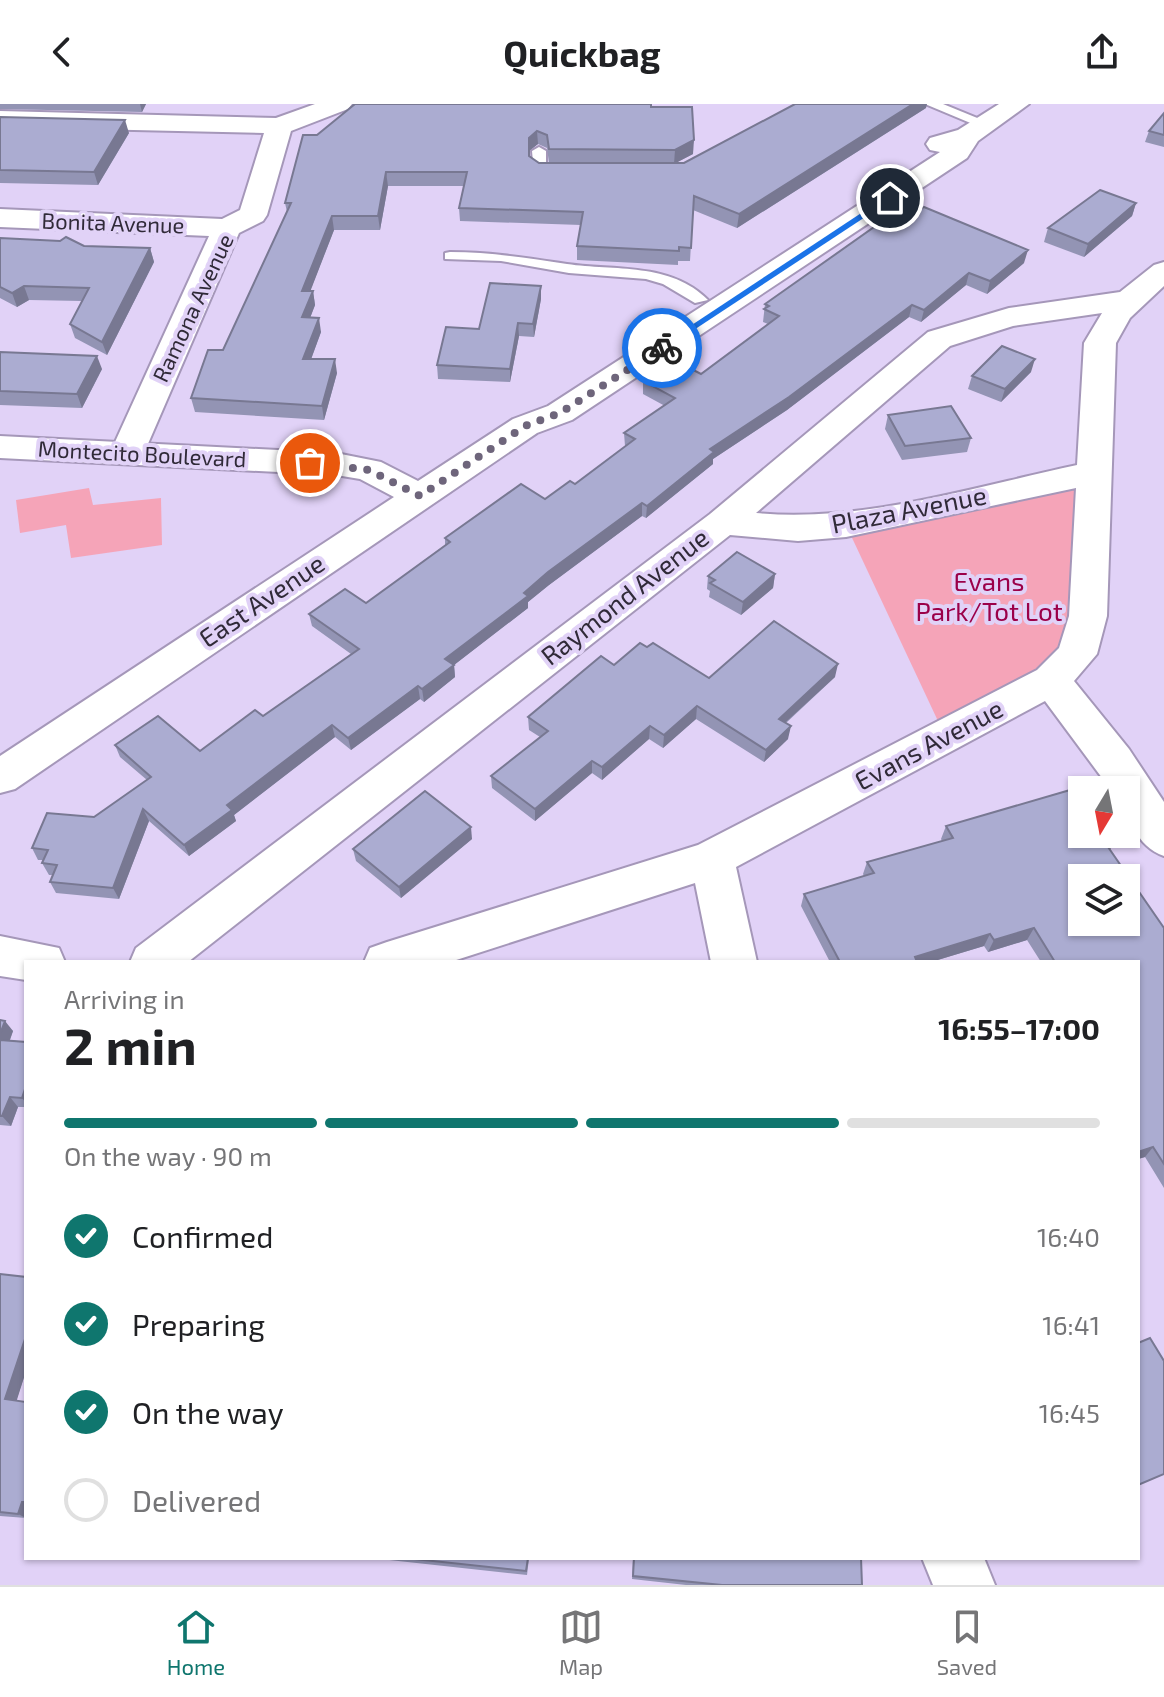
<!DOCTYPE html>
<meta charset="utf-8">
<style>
:root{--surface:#fff;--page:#f2f2f2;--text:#202124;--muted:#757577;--line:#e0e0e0;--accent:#0f766e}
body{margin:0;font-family:"Exo 2",sans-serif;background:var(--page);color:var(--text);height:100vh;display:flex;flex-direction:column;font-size:30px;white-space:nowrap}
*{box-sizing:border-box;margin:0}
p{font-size:26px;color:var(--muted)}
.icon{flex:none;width:44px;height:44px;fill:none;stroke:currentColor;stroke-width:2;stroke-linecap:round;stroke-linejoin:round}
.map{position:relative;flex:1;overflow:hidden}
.drawer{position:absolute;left:24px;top:856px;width:1116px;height:600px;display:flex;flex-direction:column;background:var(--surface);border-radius:0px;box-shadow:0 2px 6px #0004}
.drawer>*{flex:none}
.needle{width:52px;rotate:190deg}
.tools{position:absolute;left:1068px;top:672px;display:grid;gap:16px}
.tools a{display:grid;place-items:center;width:72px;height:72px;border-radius:0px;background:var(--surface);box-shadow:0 2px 6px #0004;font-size:40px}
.pin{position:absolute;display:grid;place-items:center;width:68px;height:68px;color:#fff;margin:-34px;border:4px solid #fff;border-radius:50%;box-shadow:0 2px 8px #0007}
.courier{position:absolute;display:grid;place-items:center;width:80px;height:80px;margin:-40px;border:6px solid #1a73e8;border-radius:50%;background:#fff;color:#222;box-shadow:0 2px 10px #0007}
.head em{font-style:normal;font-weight:700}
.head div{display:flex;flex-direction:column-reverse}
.head{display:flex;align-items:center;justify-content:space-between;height:136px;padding:0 40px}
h1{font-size:52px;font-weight:700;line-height:60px}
.bar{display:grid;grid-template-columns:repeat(4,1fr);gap:12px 8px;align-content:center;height:96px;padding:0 40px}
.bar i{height:10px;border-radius:6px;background:var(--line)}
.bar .active{background:var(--accent)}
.bar p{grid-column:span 4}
ol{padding:0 40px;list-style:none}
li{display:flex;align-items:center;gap:24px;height:88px}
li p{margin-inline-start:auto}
li .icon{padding:8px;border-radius:50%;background:var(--accent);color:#fff;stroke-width:4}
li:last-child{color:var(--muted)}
li i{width:44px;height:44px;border:4px solid var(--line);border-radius:50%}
header{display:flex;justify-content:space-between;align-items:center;height:104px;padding:0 40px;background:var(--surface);font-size:36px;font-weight:700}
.tabs{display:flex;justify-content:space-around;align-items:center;height:112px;border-top:2px solid var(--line);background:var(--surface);font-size:22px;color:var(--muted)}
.tabs a{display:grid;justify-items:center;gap:4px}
.tabs .active{color:var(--accent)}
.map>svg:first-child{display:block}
.green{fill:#f5a4b8}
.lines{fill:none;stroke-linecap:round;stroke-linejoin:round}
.lane-casing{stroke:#a597b9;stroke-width:4}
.street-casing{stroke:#a597b9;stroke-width:4}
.secondary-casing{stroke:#a597b9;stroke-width:4}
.lane{fill:#fff;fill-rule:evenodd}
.street{fill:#fff;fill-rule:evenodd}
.secondary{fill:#fff;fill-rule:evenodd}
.wall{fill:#9394b4;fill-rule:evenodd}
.shaded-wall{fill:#787892}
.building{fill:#abacd1;stroke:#787892;stroke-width:2;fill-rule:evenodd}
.route{fill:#1a73e8}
.done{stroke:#6e657b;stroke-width:8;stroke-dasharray:0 14.4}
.labels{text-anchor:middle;stroke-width:8;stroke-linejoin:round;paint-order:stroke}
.far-street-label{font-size:22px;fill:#302a38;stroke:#e1d2f7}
.street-label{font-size:26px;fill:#302a38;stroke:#e1d2f7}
.park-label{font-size:26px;fill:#9b0049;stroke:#e1d2f7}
</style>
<header><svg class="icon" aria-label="back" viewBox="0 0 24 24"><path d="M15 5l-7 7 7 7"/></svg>Quickbag<svg class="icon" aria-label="share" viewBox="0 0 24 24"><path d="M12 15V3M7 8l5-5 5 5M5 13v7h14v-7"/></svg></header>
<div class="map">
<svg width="1164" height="1481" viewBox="0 0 1164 1481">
<rect width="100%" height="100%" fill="#e1d2f7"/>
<g class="green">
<path d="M1093 369 1077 550 945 632 846 421Z"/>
<path d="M89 384 93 401 161 394 162 441 71 454 66 421 20 429 16 396Z"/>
</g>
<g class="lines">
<g class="lane-casing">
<g id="lane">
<path d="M925 0H943L992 20 980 23Z"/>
<path d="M539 43 546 47V62L566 63V69H534L532 47Z"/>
<path d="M450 148C490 148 527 154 567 160 614 167 671 158 708 196L695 199 663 180 646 175 569 169 501 157 445 155V149Z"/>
</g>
</g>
<g class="street-casing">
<g id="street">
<path d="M315 0H352L348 5 291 27 267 111 263 117 239 129 144 349 139 357 127 360 115 357 110 349 209 132 0 123V105L222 115 240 106 264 29 0 23V7L276 14Z"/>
<path d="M1164 158V182L1130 214 1116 239 1107 512 1097 550 1074 577 1129 645 1164 698V752C1136 742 1126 713 1126 686H1111L1045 597 736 763 757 858H711L695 779 450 858H364L370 844 387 838 698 741 1037 566 1059 544 1069 512 1076 384 846 433 798 437 730 431 188 858H130L136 844 710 410 928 228 1009 204 1120 188 1154 161ZM1102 209 1084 239 1077 361C973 383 863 419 756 409L950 242 1013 222Z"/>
<path d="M0 832 59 844 65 858H26V876L0 872Z"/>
<path d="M922 1454H984L995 1481H933Z"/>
</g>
</g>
<g class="secondary-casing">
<path id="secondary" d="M999 0H1029L978 37 967 54 572 316 537 329 15 685 0 689V652L394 393 360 375 336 371 0 354V332L336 349 381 358 418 377 513 315 548 302 940 48 930 46 926 40 930 34 958 26Z"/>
</g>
<use href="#lane" class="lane"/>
<use href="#street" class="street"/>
<use href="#secondary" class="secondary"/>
</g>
<g class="wall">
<path d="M0 0H146L142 8 0 5Z"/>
<path d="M352 0H651V3L693 50 675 59H684L926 4 737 124 693 106 690 157H678V161L577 156V142L581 121 460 117 459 104 464 82H388L380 126H334L310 187H313L315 201 310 214 321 228 311 255 337 269 324 316 195 308 191 294 223 246 287 108 285 99 317 31 353 2ZM538 40 547 44 549 59H539L529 53V47Z"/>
<path d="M1164 9V43L1145 38 1149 27Z"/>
<path d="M0 13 129 29 98 81 0 79Z"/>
<path d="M1136 99 1132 112 1084 153 1044 138 1048 124Z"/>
<path d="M0 134 84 142 150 144 154 158 107 251 75 234 70 220 82 197 29 196 17 203 0 194Z"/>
<path d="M1024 159 987 190 966 181 921 218 909 213 787 306 713 355V360L646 414 642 412 549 481 528 498V504L454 561 455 573 424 598 420 595 351 646 335 633 234 711 236 717 189 752 149 717 119 795 56 789 50 778 53 771H49L42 759 44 756H38L32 744 94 713 147 676 120 653 115 641 200 647 263 612 351 550 312 522 309 510 366 499 445 441V434L545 395 575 380 625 342 624 329 665 302 643 290V277L701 270 768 220 763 218 765 200Z"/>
<path d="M541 195 534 233 519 232 510 278 438 275 437 261 479 225Z"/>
<path d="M0 248 102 265 82 304 0 301Z"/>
<path d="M1031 268 1001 298 968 285 972 272Z"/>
<path d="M888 311 971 334 967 348 902 356 885 325Z"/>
<path d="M775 470 773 484 741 511 709 493 710 487 707 485 708 472Z"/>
<path d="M614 561 709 574 835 573 786 619 788 635 764 658 696 615 663 644 649 635 602 676 592 669 535 717 492 684 491 672 540 633 529 626 528 613Z"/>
<path d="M946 722 1110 746 1164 824V1084L1145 1053 1138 1055V858H1041L1027 836 988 848 984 842 931 858H830L801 802 804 790 864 772 863 770 867 758 942 737 941 735Z"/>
<path d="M472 735 401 794 356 757 353 745Z"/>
<path d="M0 916 13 927 10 936 26 938V1003H18L11 1022 0 1021Z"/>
<path d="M0 1170 26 1173V1267L16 1297 26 1298V1414L0 1412Z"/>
<path d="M371 1454H529L527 1471Z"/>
<path d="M633 1454H861L862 1481H686L632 1475Z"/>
</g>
<g class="shaded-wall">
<path d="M140 0H146L142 8Z"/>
<path d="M913 0H927L926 4 737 124 739 110Z"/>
<path d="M125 16 129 29 98 81 94 68Z"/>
<path d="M537 27 538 40 529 47V34Z"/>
<path d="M694 36 693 50 674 60 675 46Z"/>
<path d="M386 68 388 82 380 126 378 112Z"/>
<path d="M1136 99 1132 112 1084 153 1088 140Z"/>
<path d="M332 112 334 126 305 201 302 187Z"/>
<path d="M150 144 154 158 107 251 102 238Z"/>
<path d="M1028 146 1024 159 987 190 990 177Z"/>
<path d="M969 169 966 181 921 218 924 206Z"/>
<path d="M24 182 29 196 17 203 12 189Z"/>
<path d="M541 182V195L534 233 533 220Z"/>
<path d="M313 187 315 201 305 227 302 213Z"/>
<path d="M912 201 909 213 787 306 713 355V360L646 414 647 402 710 345Z"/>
<path d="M319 214 321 228 306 269 303 255Z"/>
<path d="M518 219 519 232 510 278V265Z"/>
<path d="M97 252 102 265 82 304 77 290Z"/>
<path d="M335 255 337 269 324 316 322 302Z"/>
<path d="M1035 255 1031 268 1001 298 1005 285Z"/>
<path d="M642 399V412L549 481 528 498V504L454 561 455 573 424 598 422 585 445 555 548 468Z"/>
<path d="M775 470 773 484 741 511 743 498Z"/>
<path d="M838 560 835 573 776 627 779 615Z"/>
<path d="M418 582 420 595 351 646 348 634Z"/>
<path d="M697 602 696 615 663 644 664 631Z"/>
<path d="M332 621 335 633 234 711 236 717 189 752 184 741 227 701Z"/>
<path d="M650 622 649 635 602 676V663Z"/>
<path d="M791 622 788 635 764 658 766 646Z"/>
<path d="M592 657V669L535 717V705Z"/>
<path d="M143 705 149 717 119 795 113 784Z"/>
<path d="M471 723 472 735 401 794 399 783Z"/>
<path d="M1115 737 1108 749 1106 740Z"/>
<path d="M1034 824 1027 836 988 848 994 836Z"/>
<path d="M990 830 984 842 931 858H913L915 853Z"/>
<path d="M5 917 13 927 6 946 0 938V930Z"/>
<path d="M26 982V999L22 994Z"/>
<path d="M10 993 18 1003 11 1022 2 1012Z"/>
<path d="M1153 1043 1145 1053 1138 1055V1048Z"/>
<path d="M26 1232V1267L15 1302 5 1295Z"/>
<path d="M22 1398 26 1400V1414L18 1410Z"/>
</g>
<g class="building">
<path d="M355 0H651V3H692L694 36 675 46 549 45 547 31 537 27 529 34V52L539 59H684L795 0H913L739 110 694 92 691 144 679 143V147L577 142 583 108 459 104 467 68H386L378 112H332L302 187H313L302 213 319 214 303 255H335L322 302 191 294 208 246H223L291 99H285L303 31H317Z"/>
<path d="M1164 9V31L1149 27Z"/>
<path d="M0 13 125 16 94 68 0 66Z"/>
<path d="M1100 86 1136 99 1088 140 1048 124Z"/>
<path d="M924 103 1028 146 990 177 969 169 924 206 912 201 789 293 710 345 714 348 647 402 642 399 548 468 524 489 528 492 445 555 454 561 422 585 418 582 348 634 332 621 227 701 232 706 184 741 143 705 113 784 50 778 57 761 42 759 48 746 32 744 47 709 94 713 151 673 115 641 158 612 200 647 255 606 263 612 359 545 309 510 345 485 366 499 450 438 445 434 521 380 545 395 570 377 575 380 635 335 624 329 675 294 643 277 674 256 701 270 779 212 764 205 769 202 765 200 894 109 906 114Z"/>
<path d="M66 133 84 142 150 144 102 238 70 220 89 184 24 182 12 189 0 183V134L60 137Z"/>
<path d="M490 179 541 182 533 220 518 219 510 265 437 261 446 223 479 225Z"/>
<path d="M1002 242 1035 255 1005 285 972 272Z"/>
<path d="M0 248 97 252 77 290 0 287Z"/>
<path d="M951 302 971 334 905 342 888 311Z"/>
<path d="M737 448 775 470 743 498 710 479 715 476 708 472Z"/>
<path d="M774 517 838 560 779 615 791 622 766 646 697 602 664 631 650 622 602 663 592 657 535 705 491 672 548 627 528 613 601 552 614 561 640 539 647 543 653 539 709 574Z"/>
<path d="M1077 684 1082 691V730H1110L1115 737 1106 740 1164 824V1060L1153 1043 1138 1048V858H1055L1034 824 994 836 990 830 915 853 917 858H840L804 790 874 769 867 758 953 734 946 722ZM1082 774H1126V818H1082Z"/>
<path d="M425 687 471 723 399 783 353 745Z"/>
<path d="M0 916 5 917 0 930Z"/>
<path d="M0 936 26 938V982L22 994 10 993 2 1012H0Z"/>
<path d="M0 1170 26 1173V1232L5 1295 26 1298V1398H22L18 1410 0 1408Z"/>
<path d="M1150 1234 1164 1257V1370L1138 1381V1239Z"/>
<path d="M405 1454H528L526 1467Z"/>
<path d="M634 1454H861L862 1481H722L633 1472Z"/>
</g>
<path class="route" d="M887 92 894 94 665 245 657 244Z"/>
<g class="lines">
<path class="done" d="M310 359 369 366 420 392 525 322 560 309 662 244"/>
</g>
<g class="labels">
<g class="far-street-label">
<text transform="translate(113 119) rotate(2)" y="8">Bonita Avenue</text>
<text transform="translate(193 204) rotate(-65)" y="8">Ramona Avenue</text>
<text transform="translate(142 350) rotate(3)" y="8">Montecito Boulevard</text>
</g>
<g class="street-label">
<text transform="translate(909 406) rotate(-11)" y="9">Plaza Avenue</text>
<text transform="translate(625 493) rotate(-38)" y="9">Raymond Avenue</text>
<text transform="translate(262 497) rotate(-34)" y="9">East Avenue</text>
<text transform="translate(929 641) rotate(-28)" y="9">Evans Avenue</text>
</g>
<g class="park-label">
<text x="989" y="487">Evans<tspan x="989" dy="30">Park/Tot Lot</tspan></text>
</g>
</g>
</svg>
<div class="tools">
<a><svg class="needle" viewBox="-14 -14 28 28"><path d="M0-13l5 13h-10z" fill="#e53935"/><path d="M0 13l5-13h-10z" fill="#757577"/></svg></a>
<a><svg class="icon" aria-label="layers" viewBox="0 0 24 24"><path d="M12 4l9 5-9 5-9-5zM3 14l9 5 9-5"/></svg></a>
</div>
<div class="pin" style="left:310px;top:359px;background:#ea580c"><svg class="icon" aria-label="bag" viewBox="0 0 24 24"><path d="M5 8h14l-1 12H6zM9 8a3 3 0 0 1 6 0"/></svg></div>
<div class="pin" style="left:890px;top:94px;background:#1f2937"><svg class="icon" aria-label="home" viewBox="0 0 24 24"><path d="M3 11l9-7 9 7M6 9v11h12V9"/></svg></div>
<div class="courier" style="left:662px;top:244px"><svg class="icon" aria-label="bike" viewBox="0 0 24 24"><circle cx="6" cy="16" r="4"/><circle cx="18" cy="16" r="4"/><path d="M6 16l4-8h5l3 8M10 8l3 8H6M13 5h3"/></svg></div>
<section class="drawer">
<div class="head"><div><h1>2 min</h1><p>Arriving in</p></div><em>16:55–17:00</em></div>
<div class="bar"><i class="active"></i><i class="active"></i><i class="active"></i><i></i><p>On the way · 90 m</p></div>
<ol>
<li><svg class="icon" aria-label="check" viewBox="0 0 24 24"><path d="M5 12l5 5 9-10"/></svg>Confirmed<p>16:40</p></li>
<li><svg class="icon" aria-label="check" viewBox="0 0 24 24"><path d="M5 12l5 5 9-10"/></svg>Preparing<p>16:41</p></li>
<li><svg class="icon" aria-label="check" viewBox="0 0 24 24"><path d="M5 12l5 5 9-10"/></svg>On the way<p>16:45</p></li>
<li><i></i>Delivered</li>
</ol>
</section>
</div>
<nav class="tabs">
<a class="active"><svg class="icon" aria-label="home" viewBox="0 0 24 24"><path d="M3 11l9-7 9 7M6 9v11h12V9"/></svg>Home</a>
<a><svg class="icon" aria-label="map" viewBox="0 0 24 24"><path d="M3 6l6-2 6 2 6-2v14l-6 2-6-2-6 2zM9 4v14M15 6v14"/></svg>Map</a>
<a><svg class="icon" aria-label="saved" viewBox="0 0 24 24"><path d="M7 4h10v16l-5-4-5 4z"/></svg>Saved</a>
</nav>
